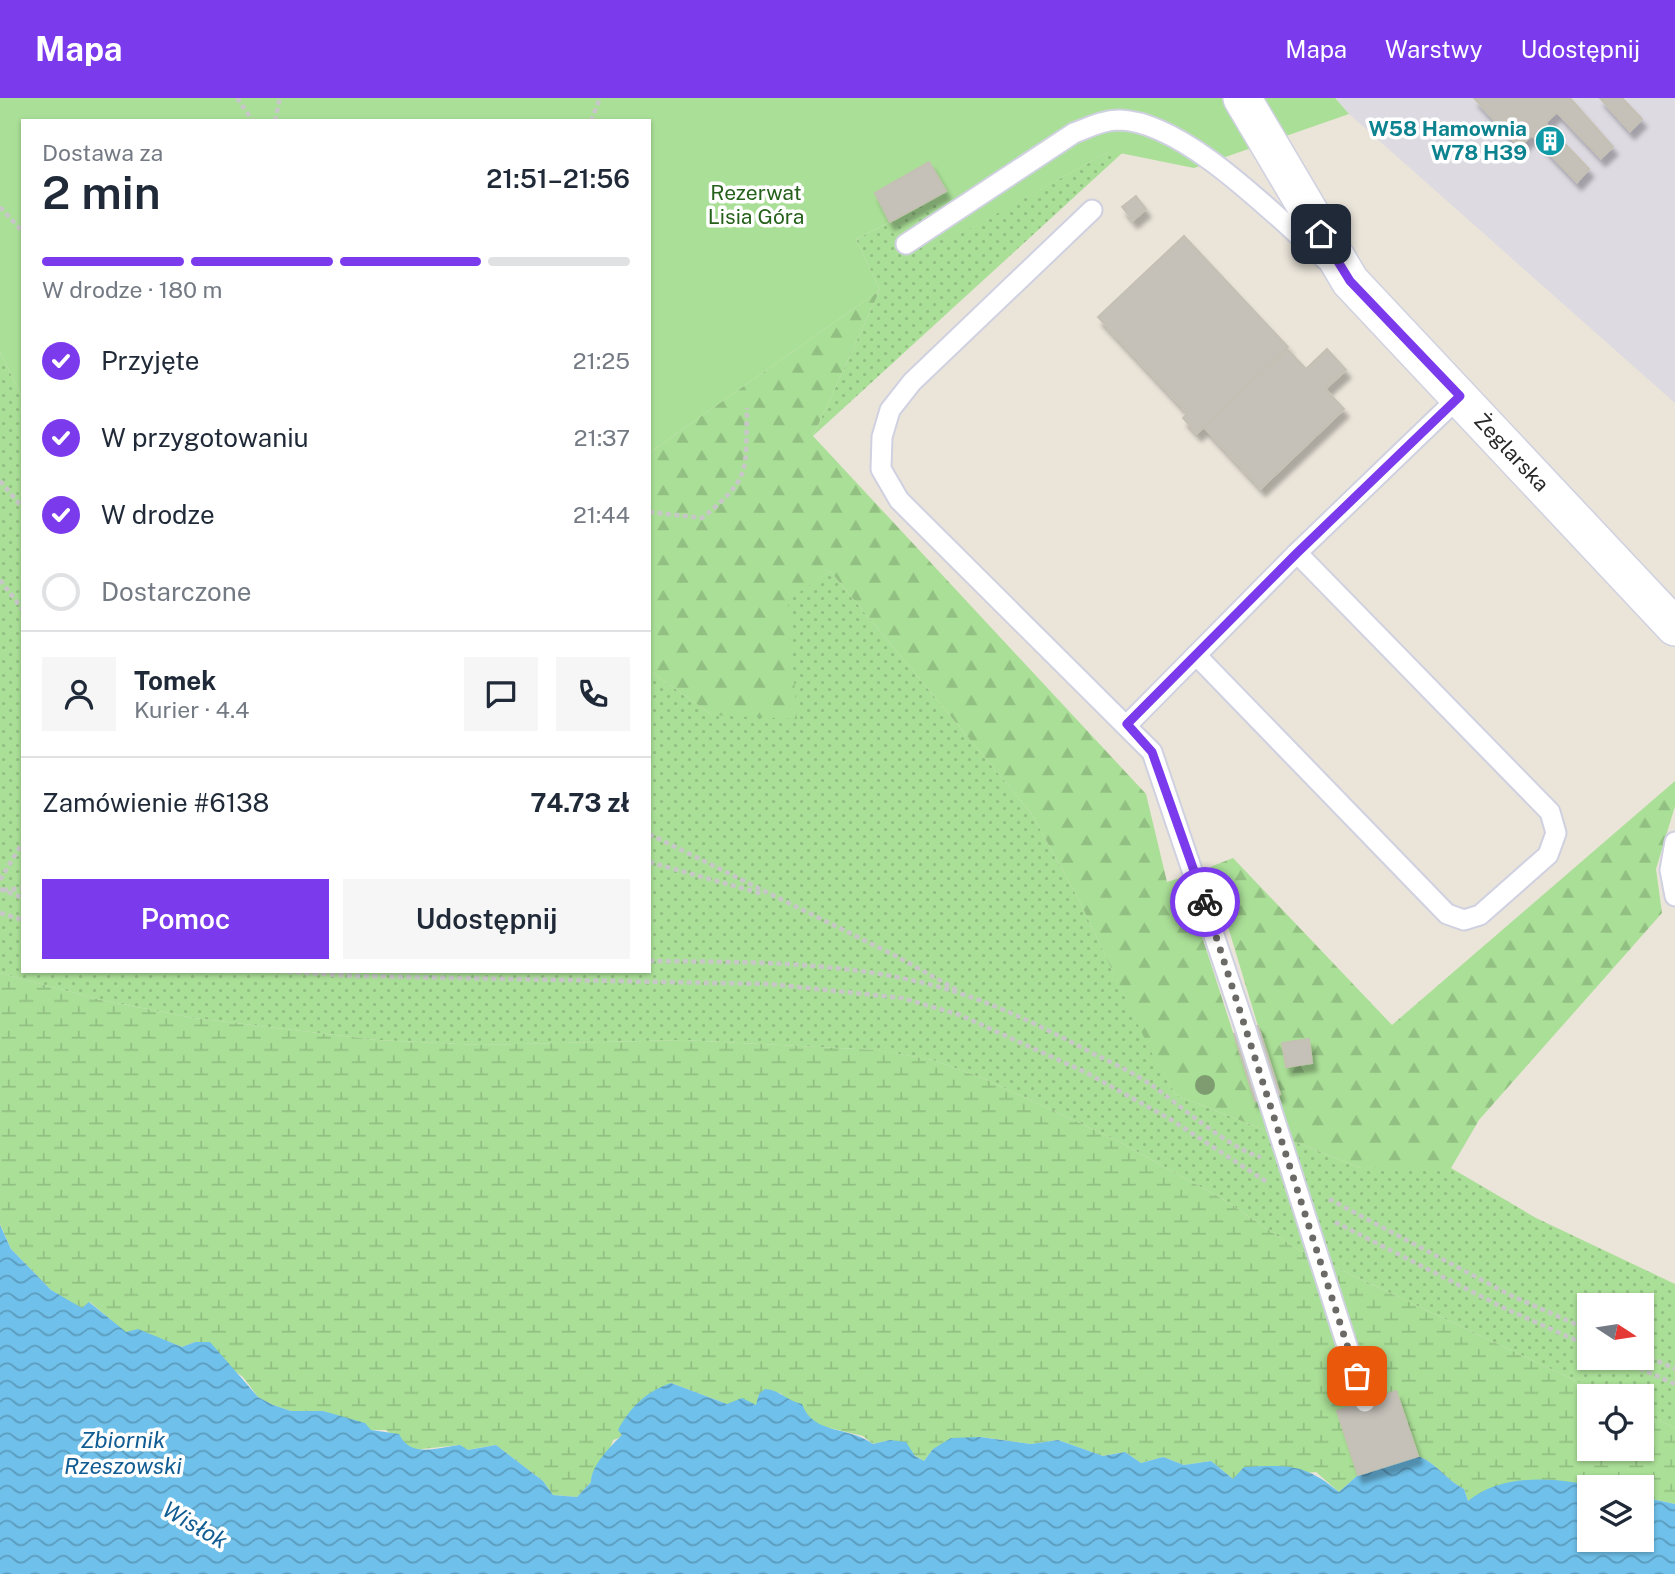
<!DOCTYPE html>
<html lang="pl">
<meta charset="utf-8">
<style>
:root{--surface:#fff;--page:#f6f6f7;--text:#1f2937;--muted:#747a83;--line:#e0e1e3;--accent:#7c3aed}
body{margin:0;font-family:"Public Sans",sans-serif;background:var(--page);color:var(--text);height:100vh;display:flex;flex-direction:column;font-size:26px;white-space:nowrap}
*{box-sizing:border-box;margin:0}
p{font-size:23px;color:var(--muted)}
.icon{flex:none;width:38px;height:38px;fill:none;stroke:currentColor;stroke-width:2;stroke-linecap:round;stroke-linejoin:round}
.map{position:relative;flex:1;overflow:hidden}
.sheet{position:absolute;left:21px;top:21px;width:630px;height:854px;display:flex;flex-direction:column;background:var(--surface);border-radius:0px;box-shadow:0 2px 5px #0004}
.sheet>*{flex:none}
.needle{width:46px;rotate:102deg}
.tools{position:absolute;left:1577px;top:1195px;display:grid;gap:14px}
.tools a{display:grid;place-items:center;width:77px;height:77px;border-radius:0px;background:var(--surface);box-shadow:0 2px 5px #0004;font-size:35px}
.pin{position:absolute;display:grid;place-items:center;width:60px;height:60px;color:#fff;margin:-30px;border-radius:14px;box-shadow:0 4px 10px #0006}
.courier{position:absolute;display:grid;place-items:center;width:70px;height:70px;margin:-35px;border:5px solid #7c3aed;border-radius:50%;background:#fff;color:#222;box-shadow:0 2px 9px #0007}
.summary em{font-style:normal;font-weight:600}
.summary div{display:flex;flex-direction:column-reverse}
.summary{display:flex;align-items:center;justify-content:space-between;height:119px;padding:0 21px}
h1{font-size:46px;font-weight:600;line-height:52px}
.bar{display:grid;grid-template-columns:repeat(4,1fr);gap:10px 7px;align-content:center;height:84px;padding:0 21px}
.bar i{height:9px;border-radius:5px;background:var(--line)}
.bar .active{background:var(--accent)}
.bar p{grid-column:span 4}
.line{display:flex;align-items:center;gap:18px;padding:0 21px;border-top:2px solid var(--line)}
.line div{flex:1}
.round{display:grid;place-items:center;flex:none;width:74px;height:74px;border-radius:0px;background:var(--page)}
ol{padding:0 21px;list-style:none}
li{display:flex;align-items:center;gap:21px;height:77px}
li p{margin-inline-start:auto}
li .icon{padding:7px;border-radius:50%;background:var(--accent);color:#fff;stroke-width:4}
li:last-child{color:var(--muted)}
li i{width:38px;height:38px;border:4px solid var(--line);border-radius:50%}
.action{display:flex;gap:14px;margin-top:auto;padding:14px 21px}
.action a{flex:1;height:80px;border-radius:0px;background:var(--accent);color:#fff;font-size:28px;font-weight:600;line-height:80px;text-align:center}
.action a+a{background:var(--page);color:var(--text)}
header{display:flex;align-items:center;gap:42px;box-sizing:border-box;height:98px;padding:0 35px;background:var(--accent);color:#fff}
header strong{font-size:33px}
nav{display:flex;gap:38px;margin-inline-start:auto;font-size:24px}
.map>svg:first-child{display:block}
.industrial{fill:#dddae2}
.grass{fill:url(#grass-dots);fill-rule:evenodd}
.forest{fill:url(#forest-firs)}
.wetland{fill:url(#wetland-marsh)}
.park{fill:#aadf97}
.water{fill:url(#water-waves)}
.building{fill:#c5c1b9;stroke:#c5c0b4;stroke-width:2;filter:url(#shadow)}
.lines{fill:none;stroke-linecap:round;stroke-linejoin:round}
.service-casing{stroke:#cfd1e1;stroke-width:23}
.minor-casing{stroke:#cfd1e1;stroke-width:40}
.path{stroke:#c7c7c7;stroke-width:4.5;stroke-dasharray:5 3.5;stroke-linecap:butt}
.service{stroke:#fff;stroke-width:19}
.minor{stroke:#fff;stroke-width:37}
.service-bridge-casing{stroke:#cfd1e1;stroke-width:23;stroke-linecap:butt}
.service-bridge{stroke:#fff;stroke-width:19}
.tree{fill:#7e9c70}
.done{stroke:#6c6a66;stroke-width:7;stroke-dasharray:0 12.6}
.route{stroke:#7c3aed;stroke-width:9}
.labels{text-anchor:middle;stroke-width:7;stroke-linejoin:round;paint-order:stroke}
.culture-label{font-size:21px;font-weight:bold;fill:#0d838f;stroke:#fff;text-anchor:end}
.park-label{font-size:21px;fill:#25611b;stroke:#fff}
.street-label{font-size:21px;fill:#282828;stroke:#fff}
.water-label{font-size:23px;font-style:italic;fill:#115c92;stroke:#fff}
</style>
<header>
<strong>Mapa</strong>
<nav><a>Mapa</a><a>Warstwy</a><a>Udostępnij</a></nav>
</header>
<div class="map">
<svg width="1675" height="1476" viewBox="0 0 1675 1476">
<defs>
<pattern id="grass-dots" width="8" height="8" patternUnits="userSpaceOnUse" patternTransform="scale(1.75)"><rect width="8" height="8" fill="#aadf97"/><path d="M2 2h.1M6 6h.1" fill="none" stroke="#92bf82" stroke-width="1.8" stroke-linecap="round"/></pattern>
<pattern id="forest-firs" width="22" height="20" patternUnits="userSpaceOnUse" patternTransform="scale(1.75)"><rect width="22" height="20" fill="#aadf97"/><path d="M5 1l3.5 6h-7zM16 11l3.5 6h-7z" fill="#92bf82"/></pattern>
<pattern id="wetland-marsh" width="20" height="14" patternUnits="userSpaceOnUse" patternTransform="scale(1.75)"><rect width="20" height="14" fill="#aadf97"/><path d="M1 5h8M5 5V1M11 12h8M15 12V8" fill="none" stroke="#92bf82"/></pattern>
<pattern id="water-waves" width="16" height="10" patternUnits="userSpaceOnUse" patternTransform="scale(1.75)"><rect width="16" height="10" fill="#6fc0ea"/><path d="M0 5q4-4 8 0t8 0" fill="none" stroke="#5b9cbe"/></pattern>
<filter id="shadow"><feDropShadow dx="4.5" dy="8" stdDeviation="2" flood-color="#0004"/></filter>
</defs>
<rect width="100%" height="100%" fill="#eae4d9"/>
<path class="industrial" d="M1335 0H1675V305L1349 16Z"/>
<g class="grass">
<path d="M1131 47 813 338 880 192 856 141 936 101 950 141 1110 53Z"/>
<path d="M0 254 23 301V873H649V572L712 617 788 501 830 473 1031 715 1078 800 1150 951 1176 997 1361 1070H1451L1536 1120 1675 1186V1330L1642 1314V1298H1608L1295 1150 1226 1103 1116 1042 985 981 933 962 876 952 684 942 481 947 377 942 194 920 101 902 0 875ZM1589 1208H1642V1260H1589Z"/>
</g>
<path class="forest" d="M880 192 813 338 1146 696 1167 784 1183 779 1255 1003 1258 928 1210 769 1233 760 1392 927 1675 683V708L1656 771 1662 815 1479 1022 1451 1070H1361L1176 997 1150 952 1078 800 1031 715 830 473 788 502 797 621 712 617 649 572V355Z"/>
<path class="wetland" d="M0 875 101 902 194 920 377 942 481 947 684 942 877 952 933 962 985 981 1116 1042 1226 1103 1295 1150 1608 1298H1589V1351H1642V1314L1675 1330V1406L1642 1399V1390L1599 1389 1580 1385 1468 1403 1464 1391C1445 1381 1439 1367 1418 1358L1396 1294 1338 1313 1358 1377 1339 1394 1316 1374 1233 1381 1211 1363 1184 1367 1163 1359 1141 1365 1125 1354 1103 1358 1058 1342 1031 1346 980 1339 933 1351 924 1363 890 1342 873 1346 863 1338 817 1327 780 1295 759 1296 757 1308 727 1306 671 1285 619 1340 613 1342C609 1359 592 1367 591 1384L577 1399 553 1397 543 1383 496 1347 467 1352 460 1347 412 1352 386 1332H371L323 1313H291L273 1307 258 1299 243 1279 195 1244 182 1249 138 1232 126 1235 90 1204 82 1211 51 1192 11 1151 0 1126Z"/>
<path class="park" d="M0 0H1335L1349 16 1194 70 1110 53 949 142 936 101 856 141 880 192 649 355V23H23V301L0 254Z"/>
<path class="water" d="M0 1127 11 1151 51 1192 82 1210 89 1204 126 1234 138 1231 182 1249 195 1244H210L258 1299 273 1307 291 1313H323L365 1325 371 1332 399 1336C410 1360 437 1350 460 1347L468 1352 496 1347 543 1383 553 1397 577 1399 591 1384C591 1367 612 1347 622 1337L618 1332C631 1308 646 1294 671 1285L727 1306 742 1300 756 1307 759 1296 765 1291C780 1292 787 1303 802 1306 813 1337 849 1328 873 1346L890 1342 906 1344 915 1358 924 1363 933 1351 951 1340 980 1339 1031 1346 1058 1342 1103 1358 1125 1354 1141 1365 1163 1359 1184 1367 1211 1363 1233 1381 1244 1369C1288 1367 1304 1365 1339 1394L1358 1377 1418 1358C1439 1367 1445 1381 1464 1391L1468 1403C1504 1374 1557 1380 1599 1389L1589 1390V1442H1642V1399L1675 1406V1476H0Z"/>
<g class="building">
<path d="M1474 0H1570L1613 49 1601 60 1557 14 1545 25 1589 71 1577 84 1532 37 1519 49Z"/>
<path d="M1600 0H1622L1642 21 1630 33Z"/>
<path d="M929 64 946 93 890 124 875 95Z"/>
<path d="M1136 98 1146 111 1133 122 1122 109Z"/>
<path d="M1184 138 1288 249 1197 335 1183 320 1188 315 1098 219Z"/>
<path d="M1287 251 1306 271 1327 251 1346 272 1325 291 1344 311 1261 390 1204 329Z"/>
<path d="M1258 928 1280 996 1255 1003 1234 936Z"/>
<path d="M1309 941 1312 965 1286 969 1282 945Z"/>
<path d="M1396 1293 1418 1358 1358 1377 1337 1313Z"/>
</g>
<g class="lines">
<g class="service-casing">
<g id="service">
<path d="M1092 112 912 284 890 312 882 339 881 371 899 402 1152 654 1246 932"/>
<path d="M906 146 1074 35C1090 29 1103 22 1120 22 1186 24 1277 120 1326 162"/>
<path d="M1196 557 1447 816 1464 822 1480 817 1548 757 1556 735 1550 714 1297 455"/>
<path d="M1127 627 1297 455 1460 298"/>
<path d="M1675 744 1670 772 1675 798"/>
</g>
</g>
<g class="minor-casing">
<g id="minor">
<path id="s1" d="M1242 0 1350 183 1675 529"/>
</g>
</g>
<g class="path">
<path d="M237 0 253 23"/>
<path d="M275 23 280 0"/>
<path d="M591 23 600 0"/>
<path d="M0 109 23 134"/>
<path d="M0 383 23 410"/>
<path d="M649 414 702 420C753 379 745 372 747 310"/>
<path d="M0 482 23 512"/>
<path d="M649 736 896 858 957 892"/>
<path d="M649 764 763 796"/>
<path d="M0 782 23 744"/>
<path d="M0 791 23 800"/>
<path d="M3 792 23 790"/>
<path d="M0 815 23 822"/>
<path d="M649 863C745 864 846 863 939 889 993 904 1045 930 1094 956 1113 965 1133 975 1150 986 1177 1005 1231 1052 1261 1059"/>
<path d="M279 873 355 878 770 886 902 900 960 917 1085 974 1170 1021 1267 1084"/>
<path d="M1329 1101 1512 1198 1589 1232"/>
<path d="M1335 1124 1504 1210 1589 1248"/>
<path d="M1642 1256 1675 1271"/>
<path d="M1616 1260 1675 1286"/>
</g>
<use href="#service" class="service"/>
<use href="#minor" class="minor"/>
<g class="service-bridge-casing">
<path id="service-bridge" d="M1246 932 1365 1304"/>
</g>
<use href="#service-bridge" class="service-bridge"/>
</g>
<circle class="tree" cx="1205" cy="987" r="10"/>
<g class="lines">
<path class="done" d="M1205 804 1357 1278"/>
<path class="route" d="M1205 804 1152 654 1127 626 1297 455 1460 298 1350 183 1321 136"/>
</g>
<defs>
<g id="building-disc" transform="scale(1.575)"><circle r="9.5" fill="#0f9aa8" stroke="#fff"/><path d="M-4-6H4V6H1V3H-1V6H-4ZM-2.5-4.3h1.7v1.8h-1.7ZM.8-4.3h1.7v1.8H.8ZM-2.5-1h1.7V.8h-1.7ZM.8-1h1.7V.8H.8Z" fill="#fff"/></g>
</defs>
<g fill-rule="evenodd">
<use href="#building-disc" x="1550" y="43"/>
</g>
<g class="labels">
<g class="culture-label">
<text x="1527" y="38">W58 Hamownia<tspan x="1527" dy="24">W78 H39</tspan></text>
</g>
<g class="park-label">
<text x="756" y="102">Rezerwat<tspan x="756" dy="24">Lisia Góra</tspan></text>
</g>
<g class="street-label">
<text dy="7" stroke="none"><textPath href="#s1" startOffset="448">Żeglarska</textPath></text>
</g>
<g class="water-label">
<text x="123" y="1350">Zbiornik<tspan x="123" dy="26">Rzeszowski</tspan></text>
<text transform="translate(195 1427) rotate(30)" y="8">Wisłok</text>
</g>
</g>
</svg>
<div class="tools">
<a><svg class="needle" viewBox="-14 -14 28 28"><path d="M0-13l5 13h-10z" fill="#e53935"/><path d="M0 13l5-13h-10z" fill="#747a83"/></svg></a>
<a><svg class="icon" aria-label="locate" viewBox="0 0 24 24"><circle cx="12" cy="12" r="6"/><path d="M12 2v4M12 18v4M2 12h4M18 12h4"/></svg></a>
<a><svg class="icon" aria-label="layers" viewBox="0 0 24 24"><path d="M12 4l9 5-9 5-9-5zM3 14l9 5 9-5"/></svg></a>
</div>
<div class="pin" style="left:1357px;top:1278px;background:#ea580c"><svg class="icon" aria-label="bag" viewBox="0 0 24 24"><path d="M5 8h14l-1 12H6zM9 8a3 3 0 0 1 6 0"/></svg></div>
<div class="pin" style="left:1321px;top:136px;background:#1f2937"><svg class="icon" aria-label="home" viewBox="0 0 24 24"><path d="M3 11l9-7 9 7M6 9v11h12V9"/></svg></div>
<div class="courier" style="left:1205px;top:804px"><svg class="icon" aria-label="bike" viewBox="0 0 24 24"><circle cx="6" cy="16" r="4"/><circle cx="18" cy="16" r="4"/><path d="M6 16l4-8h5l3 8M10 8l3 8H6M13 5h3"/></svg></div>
<section class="sheet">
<div class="summary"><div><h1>2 min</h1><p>Dostawa za</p></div><em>21:51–21:56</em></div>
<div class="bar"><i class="active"></i><i class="active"></i><i class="active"></i><i></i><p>W drodze · 180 m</p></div>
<ol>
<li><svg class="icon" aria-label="check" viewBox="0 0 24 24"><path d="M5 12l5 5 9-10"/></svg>Przyjęte<p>21:25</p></li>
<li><svg class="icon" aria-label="check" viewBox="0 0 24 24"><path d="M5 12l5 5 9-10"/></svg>W przygotowaniu<p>21:37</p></li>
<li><svg class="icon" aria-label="check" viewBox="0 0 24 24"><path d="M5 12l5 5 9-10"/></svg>W drodze<p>21:44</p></li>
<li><i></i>Dostarczone</li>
</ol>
<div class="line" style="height:126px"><a class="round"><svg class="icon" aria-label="person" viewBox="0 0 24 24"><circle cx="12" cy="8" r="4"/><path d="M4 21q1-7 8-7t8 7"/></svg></a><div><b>Tomek</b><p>Kurier · 4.4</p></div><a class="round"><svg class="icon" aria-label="chat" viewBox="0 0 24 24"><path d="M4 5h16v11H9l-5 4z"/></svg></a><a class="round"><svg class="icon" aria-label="phone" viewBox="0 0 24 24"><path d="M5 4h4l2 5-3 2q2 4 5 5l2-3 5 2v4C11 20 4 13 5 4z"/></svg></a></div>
<div class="line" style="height:91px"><div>Zamówienie #6138</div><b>74.73 zł</b></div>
<div class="action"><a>Pomoc</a><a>Udostępnij</a></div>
</section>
</div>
